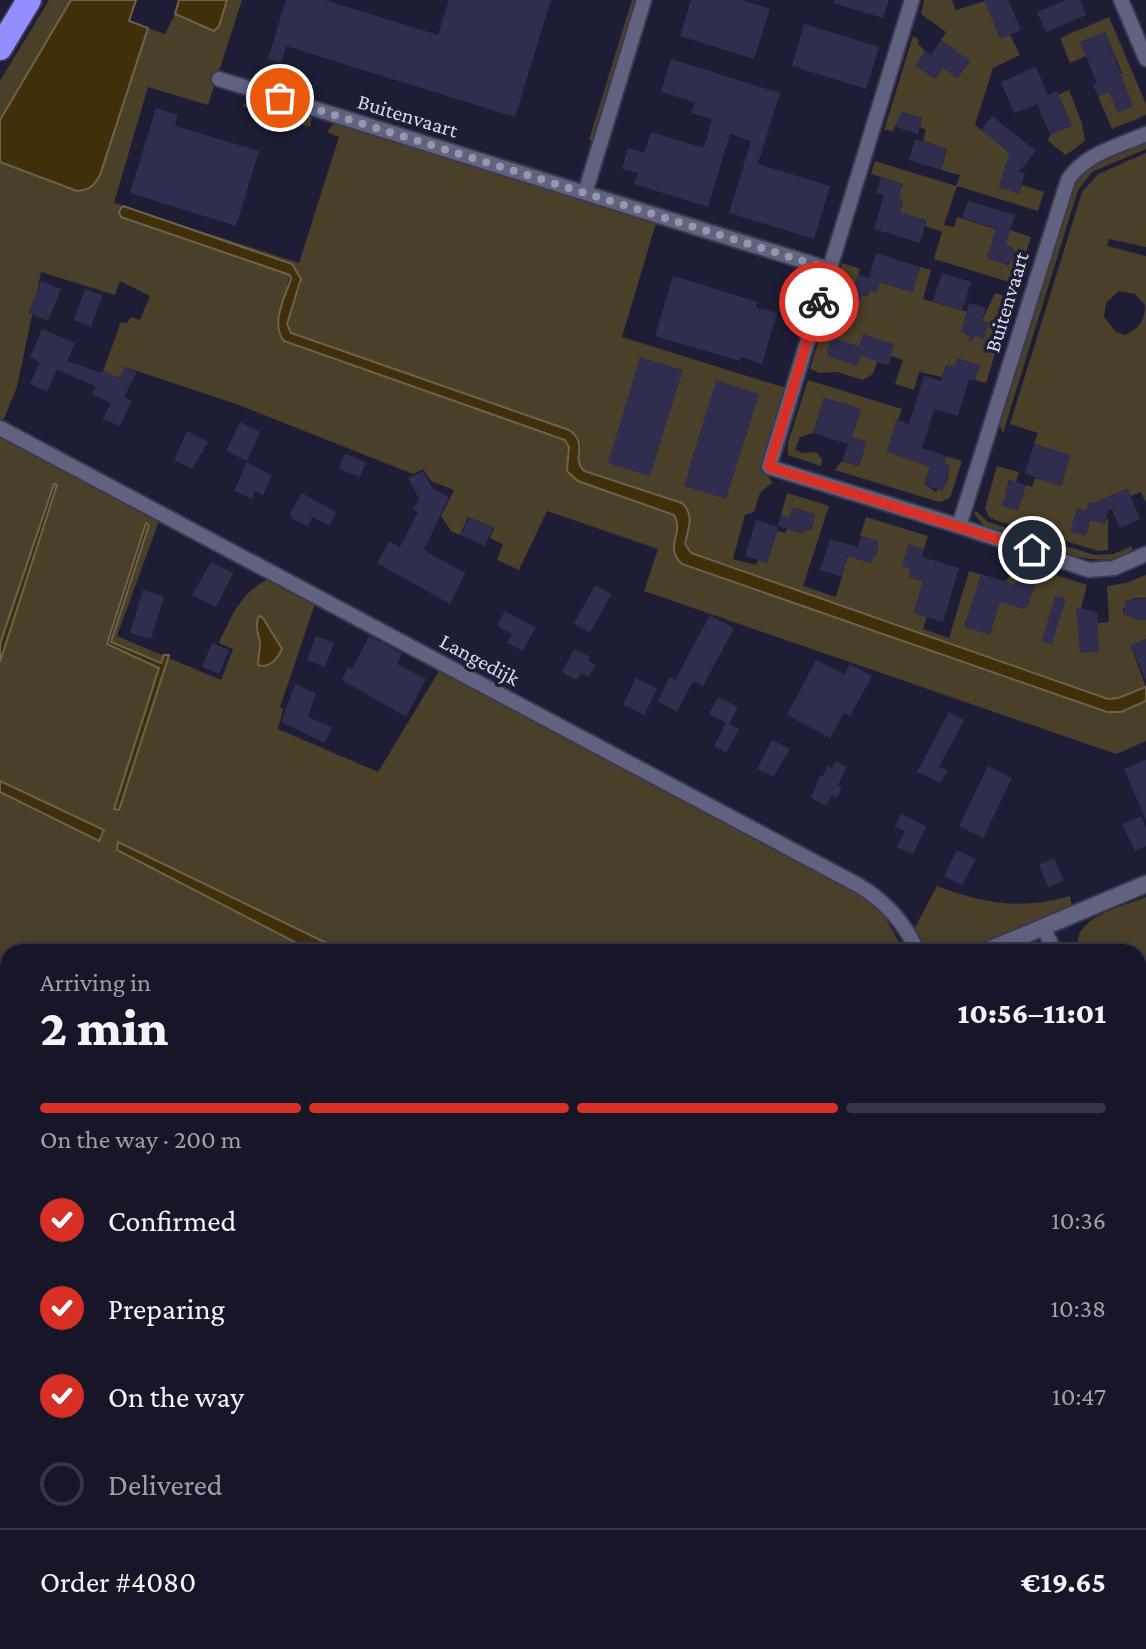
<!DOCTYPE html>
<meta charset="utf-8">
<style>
:root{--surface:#161628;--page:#232334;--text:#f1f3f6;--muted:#9e9fa8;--line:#353545;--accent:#d93025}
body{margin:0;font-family:"Crimson Pro",serif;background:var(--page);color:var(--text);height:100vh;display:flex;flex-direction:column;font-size:30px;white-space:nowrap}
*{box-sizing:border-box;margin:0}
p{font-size:26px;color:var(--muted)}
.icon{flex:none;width:44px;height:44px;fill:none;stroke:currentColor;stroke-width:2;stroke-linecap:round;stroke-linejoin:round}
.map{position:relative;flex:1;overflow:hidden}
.sheet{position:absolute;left:0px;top:944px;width:1146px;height:706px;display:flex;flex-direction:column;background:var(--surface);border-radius:24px 24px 0 0;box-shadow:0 8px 32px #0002,0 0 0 2px var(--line)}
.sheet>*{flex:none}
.pin{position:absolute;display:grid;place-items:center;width:68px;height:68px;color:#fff;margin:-34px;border:4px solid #fff;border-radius:50%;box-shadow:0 2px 8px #0007}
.courier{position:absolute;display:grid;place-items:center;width:80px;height:80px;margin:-40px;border:6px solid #d93025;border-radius:50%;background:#fff;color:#222;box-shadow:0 2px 10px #0007}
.headline em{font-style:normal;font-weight:800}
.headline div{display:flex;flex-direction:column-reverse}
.headline{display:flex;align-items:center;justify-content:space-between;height:136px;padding:0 40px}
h1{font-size:52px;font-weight:800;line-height:60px}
.bar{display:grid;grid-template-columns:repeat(4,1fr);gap:12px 8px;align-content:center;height:96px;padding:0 40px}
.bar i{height:10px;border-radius:6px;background:var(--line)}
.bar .on{background:var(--accent)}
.bar p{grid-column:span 4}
.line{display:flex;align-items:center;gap:20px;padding:0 40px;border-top:2px solid var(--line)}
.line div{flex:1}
ol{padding:0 40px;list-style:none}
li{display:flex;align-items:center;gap:24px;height:88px}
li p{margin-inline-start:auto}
li .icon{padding:8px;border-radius:50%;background:var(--accent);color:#fff;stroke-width:4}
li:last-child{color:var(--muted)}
li i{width:44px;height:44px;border:4px solid var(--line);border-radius:50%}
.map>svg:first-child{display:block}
.green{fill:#4a3f29;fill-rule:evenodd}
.water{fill:#402f09;stroke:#6e624d;stroke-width:2}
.building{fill:#2f2e4f}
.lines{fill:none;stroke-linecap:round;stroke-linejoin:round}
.minor-casing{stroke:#3a394e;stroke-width:18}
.tertiary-casing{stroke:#3a394e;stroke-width:20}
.motorway-casing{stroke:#3a394e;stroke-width:28}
.minor{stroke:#616280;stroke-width:14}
.tertiary{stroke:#616280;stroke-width:16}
.motorway{stroke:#938eff;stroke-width:24}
.done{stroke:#9797ac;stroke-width:8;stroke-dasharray:0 14.4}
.route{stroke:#d93025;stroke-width:10}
.labels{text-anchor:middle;stroke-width:7;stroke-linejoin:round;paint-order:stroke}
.street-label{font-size:22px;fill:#d8d9eb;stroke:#1d1d36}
</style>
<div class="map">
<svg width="1146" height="1649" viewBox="0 0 1146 1649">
<rect width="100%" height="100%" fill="#1d1d36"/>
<g class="green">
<path d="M49 0H71L0 120V81Z"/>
<path d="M227 0H242L208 105 148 87 114 203 299 263 339 137 327 132 334 123 656 223 622 337 786 388 761 472 767 474 772 483 760 493 754 512 745 515 733 559 756 565 758 560 767 563 777 531 785 533 787 529 811 530 815 514 793 508 789 518 781 515 787 493 829 506 803 586 836 597 848 556 871 563 873 556 877 555 878 541 860 536 866 517 928 536 924 549 909 545 911 569 909 577 923 581 914 613 927 617 923 629 949 638 969 571 1006 582 1013 569 1023 571 1025 565 1087 585 1081 608 1097 613 1098 623 1109 622 1107 586 1126 583 1146 575V598H1134L1123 609V614L1134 616 1137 620H1146V639L1131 646 1146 687 1118 698 1108 699 691 553 684 544C688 529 695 515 682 503L584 471 578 461 581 444 569 430 291 333 287 324 301 284 299 273 120 209 121 217 290 275 278 322 284 341 565 440 569 447 567 471 674 515 678 525 673 548 682 564 1107 712H1121L1146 701V741L1116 754 644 591 658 549 547 511 519 570 497 560 503 544 490 538 494 528 468 517 460 535 451 531 441 516 454 490 431 481 423 469 413 474 236 404 125 367 119 378 103 371 121 322 127 323 131 317 140 320 150 296 120 281 115 295 41 272 17 387 2 423 0 422V162L77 191 96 183 148 28 165 34 175 14 214 31 219 26Z"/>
<path d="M632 0H637L594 141 589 140Z"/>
<path d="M924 0H952L956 10 985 1 1000 38 1010 35 1020 55 993 68 975 125 1010 153 1000 187 1019 193 1022 185 1044 192 1038 211 957 186 944 225 954 227 957 217 996 229 987 258 1008 265 1015 255 1013 248 1005 245 1010 230 1031 237 1016 284 934 259 942 232 925 226 900 212 903 201 898 199 903 184 871 174 875 161 956 186 960 175 941 170 947 149 923 141 926 130 920 127 922 118 902 112 893 131 884 130 913 36 919 40 918 44 925 51 916 66 935 79 943 68 957 78 970 61 941 40 946 32 921 14Z"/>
<path d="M1109 17 1146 104V115L1112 129 1098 96 1109 92 1118 112 1133 106 1119 75 1122 73 1105 32 1080 42 1086 56 1070 63 1060 38Z"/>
<path d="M1069 90 1082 123 1085 141 1066 155 1048 141 1050 135 1071 126 1063 105 1055 96Z"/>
<path d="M251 99 312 117 310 127 242 106Z"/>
<path d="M1146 142V149L1092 172 1078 190 1003 433 999 423 1075 181 1089 166Z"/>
<path d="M1146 153V247L1109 239 1107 246 1146 256V503L1141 492 1131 496 1127 489 1107 497 1112 509 1089 502 1086 511V535L1090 520 1104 524 1108 517V550L1099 551 995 520 989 517 985 508 997 466 1019 472 1016 482 1009 480 1003 506 1018 510 1026 485 1032 487 1035 478 1061 485 1070 455 1034 444 1038 433 1010 424 1082 192 1098 174ZM1119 291 1135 294 1145 305C1145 321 1139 329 1125 335L1116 332 1104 317 1106 303Z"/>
<path d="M842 263 860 269 856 283 849 281 843 300 857 305 861 295 867 297 869 291 880 282 912 292 920 267 931 270 923 299 968 312 961 331 973 338 976 336 983 338 988 323 982 321 995 293 1012 298 986 383 975 380 980 365 957 359 955 367 946 365 942 377 919 372 914 390 895 384 903 360 891 356 888 365 877 362 873 374 863 380 837 372 820 373 810 369Z"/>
<path d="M808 380 902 409 887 451 930 467 924 484 936 492 947 481 950 466 944 464 946 456 962 461 950 498 939 502 835 470 842 461 859 466 866 442 852 437 859 416 852 406 824 398 813 433 800 437 795 450 803 453 816 452 822 459 821 466 788 455V443Z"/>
<path d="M0 435 159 521 117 636 221 680 233 649 219 643C232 615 241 591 271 578L316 601 280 707 283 709 278 729 378 772 439 671 864 897 883 914 905 952H8V1642H98L95 1649H0Z"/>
<path d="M976 511 988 522 1095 555 1113 554 1132 546V550C1110 578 1015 537 985 528L974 513Z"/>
<path d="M937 886C984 904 1021 910 1070 896L1072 907 961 952H928L913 931Z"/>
<path d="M1146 897V1009L1138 1004V952H1080C1067 918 1122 907 1146 897Z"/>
<path d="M1138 1035 1146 1040V1355L1138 1351Z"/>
<path d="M1138 1364 1146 1368V1649H133L136 1642H1138Z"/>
</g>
<g class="water">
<path d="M71 0H136L129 21 148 28 100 175C94 186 89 190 77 191L0 162V120Z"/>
<path d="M179 0H227L219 26 214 31 175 14Z"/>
<path d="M123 206 292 264 301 279 287 324 291 333 569 430C590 445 570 456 584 471L682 503C695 515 688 529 685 544L691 553 1108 699 1118 698 1146 687V701L1121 712H1107L682 564C663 546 685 533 674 515L578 481 567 471 569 447 565 440 284 341C270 324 285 297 291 279L290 275 121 217 119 212Z"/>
<path d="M54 484 57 485 0 662V644Z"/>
<path d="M146 523 149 525 111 642 161 663 164 655H169L119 810 114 809 159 668 107 644Z"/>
<path d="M259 616 263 618 282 649C277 659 270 669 258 665 258 658 260 651 260 644 259 633 254 627 259 616Z"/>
<path d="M0 781 104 830 99 841 0 792Z"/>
<path d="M118 842 345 952H314L117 850Z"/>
</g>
<g class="building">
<path d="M286 0H325L438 35 449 0H551L515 117 286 46 281 63 268 59Z"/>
<path d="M691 0H742L770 9 754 59 680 36Z"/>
<path d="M834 0H889L883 18 833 3Z"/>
<path d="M984 0H1008L1021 30 1001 39Z"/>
<path d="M1067 0H1080L1086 15 1046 32 1037 12Z"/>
<path d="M804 24 879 47 866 89 792 66Z"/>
<path d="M1105 32 1133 106 1118 113 1109 92 1098 96 1093 85 1097 83 1080 42Z"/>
<path d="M941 40 970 60 957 79 943 68 935 79 915 66 925 51 931 55Z"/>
<path d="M671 59 780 93 758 164 830 186 814 239 729 213 751 141 730 134 708 207 634 184 638 173 622 169 628 148 644 153 651 132 704 148 712 119 691 113 695 102 661 92Z"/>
<path d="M1036 67 1048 95 1057 91 1072 126 1050 135 1037 104 1014 113 1001 82Z"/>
<path d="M156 108 178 115 175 126 259 151 236 226 130 193Z"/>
<path d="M901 112 922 118 918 134 896 127Z"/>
<path d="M992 116 1036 151 1019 172 1025 173 1019 194 999 187 1010 152 981 130Z"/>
<path d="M915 139 947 149 941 170 909 160Z"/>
<path d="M881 177 903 184 898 199 903 200 900 212 927 220 920 243 874 229 884 195 876 193Z"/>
<path d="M968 201 1015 215 1005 245 1011 247 1015 255 1014 260 1006 264 987 258 996 228 962 218Z"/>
<path d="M876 253 920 267 913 292 880 282 877 293 868 291 867 297 861 295 858 305 843 300 849 281 856 283 858 274 869 278Z"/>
<path d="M942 273 971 282 962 310 933 301Z"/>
<path d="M673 276 758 302 756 307 777 313 762 364 741 357 740 361 655 336Z"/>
<path d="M41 281 61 289 48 321 28 313Z"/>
<path d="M85 289 103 295 91 327 74 320Z"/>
<path d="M969 303 986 308 982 321 989 323 984 339 976 336 970 342 969 334 961 332Z"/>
<path d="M42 329 75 343 67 361 102 373 103 371 119 378 124 367 137 372 124 397 132 401 120 426 103 419 111 403 92 394 96 386 57 370 47 392 30 384 40 362 30 357Z"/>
<path d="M863 334 894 344 888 365 861 356 857 366 829 357 827 352 832 337 859 346Z"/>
<path d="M640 357 683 370 650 476 608 463Z"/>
<path d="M957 358 980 365 975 380 969 379 958 416 934 409 922 448 946 456 944 464 950 466 943 491 924 485 930 467 887 452 896 420 909 424 924 376 941 381 946 365 955 367Z"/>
<path d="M716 380 759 394 726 499 684 486Z"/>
<path d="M824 398 861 409 852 437 867 442 859 466 842 461 848 444 813 433Z"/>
<path d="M240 422 260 432 247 461 226 451Z"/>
<path d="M187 431 208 442 192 469 174 460Z"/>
<path d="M1034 444 1070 455 1060 486 1025 474Z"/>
<path d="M345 454 366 462 360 477 339 469Z"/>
<path d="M247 462 272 475 263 495 255 491 252 499 234 491Z"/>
<path d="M423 471 433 489 449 497 424 550 465 573 450 604 377 563 389 541 400 547 418 512 413 510 419 499 408 478Z"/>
<path d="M1010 480 1026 485 1018 510 1002 505Z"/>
<path d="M1128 489 1140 519 1120 528 1110 505 1104 524 1090 520 1086 536 1070 531 1077 508 1086 511 1089 502 1093 503Z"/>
<path d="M302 493 336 512 330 526 312 517 308 526 292 519 290 513Z"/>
<path d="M792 508 815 514 810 530 805 529 803 534 778 526 781 515 789 518Z"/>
<path d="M469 518 493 528 485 546 461 535Z"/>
<path d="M756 520 778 527 767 563 745 556Z"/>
<path d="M861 536 878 541 877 555 873 557 871 563 848 556 842 577 820 570 830 539 858 547Z"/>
<path d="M909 544 924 549 922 557 959 568 943 622 914 613 923 581 909 577 911 569 902 566Z"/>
<path d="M211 562 233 573 216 607 192 595Z"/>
<path d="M981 574 1015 585 1018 575 1036 581 1028 606 1023 609 1000 602 990 635 964 627Z"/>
<path d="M595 585 611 594 590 633 574 624Z"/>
<path d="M143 590 164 597 151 639 130 633Z"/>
<path d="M1055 596 1066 599 1052 644 1042 641Z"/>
<path d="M1141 599H1146V620H1137L1123 614 1126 600Z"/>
<path d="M1076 607 1097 613 1099 652 1080 653Z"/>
<path d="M505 611 536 627 523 651 507 643 512 634 497 626Z"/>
<path d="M710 615 734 628 703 686 693 681 677 712 657 701 670 677 675 680Z"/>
<path d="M316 636 334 643 325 667 307 660Z"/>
<path d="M369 636 402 653 397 664 426 679 406 717 342 680 348 667 352 669Z"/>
<path d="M1146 639V681L1131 645Z"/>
<path d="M212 643 229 650 219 674 202 667Z"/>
<path d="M574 649 590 657 588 661 595 665 589 677 581 673 577 680 562 672Z"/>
<path d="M816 660 844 674 850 664 872 676 850 716 844 713 830 738 787 715Z"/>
<path d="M636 678 657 689 644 715 623 705Z"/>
<path d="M295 684 316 693 308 717 332 727 325 743 281 722Z"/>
<path d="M718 697 738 707 729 724 739 729 726 753 714 746 726 723 709 714Z"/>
<path d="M949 712 964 720 939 767 947 771 940 783 917 772Z"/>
<path d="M772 740 790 749 773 777 757 769Z"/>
<path d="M1146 760V820L1124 769Z"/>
<path d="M836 761 847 767 838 785 842 788 837 798 832 795 826 806 811 798 820 776 822 777 828 766 832 768Z"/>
<path d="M988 766 1012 778 983 838 959 826Z"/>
<path d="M901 814 926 826 913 854 897 847 905 831 895 827Z"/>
<path d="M1141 816 1146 828V846L1135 851 1122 824Z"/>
<path d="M957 850 976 859 962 885 944 876Z"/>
<path d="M1054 858 1064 881 1048 887 1039 865Z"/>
</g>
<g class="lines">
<g class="minor-casing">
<g id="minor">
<path d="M912 0 769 467 959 526 1089 570 1114 568 1146 554"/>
<path d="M1121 0 1146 59"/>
<path d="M219 79 829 269"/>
<path d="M585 193 644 0"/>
<path d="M0 428 858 885C886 902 904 922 918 952"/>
<path d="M959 526 1068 180C1084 154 1119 146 1146 134"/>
<path d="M1043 927 1055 952"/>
<path d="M1138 1024 1146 1028"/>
</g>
</g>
<g class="tertiary-casing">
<g id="tertiary">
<path d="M984 952 1146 884"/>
<path d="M117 1649 119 1642"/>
</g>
</g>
<g class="motorway-casing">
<path id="motorway" d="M0 48 29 0"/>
</g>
<use href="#minor" class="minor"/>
<use href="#tertiary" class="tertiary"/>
<use href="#motorway" class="motorway"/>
</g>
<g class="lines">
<path class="done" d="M280 98 829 269 819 302"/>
<path class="route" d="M819 302 769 467 1032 550"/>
</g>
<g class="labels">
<g class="street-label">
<text transform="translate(408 115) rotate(17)" y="8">Buitenvaart</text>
<text transform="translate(1006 302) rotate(-73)" y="8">Buitenvaart</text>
<text transform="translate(480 659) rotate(28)" y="8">Langedijk</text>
</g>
</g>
</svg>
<div class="pin" style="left:280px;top:98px;background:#ea580c"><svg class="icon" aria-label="bag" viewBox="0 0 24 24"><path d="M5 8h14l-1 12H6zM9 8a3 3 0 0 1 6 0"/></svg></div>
<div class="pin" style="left:1032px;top:550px;background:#1f2937"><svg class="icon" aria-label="home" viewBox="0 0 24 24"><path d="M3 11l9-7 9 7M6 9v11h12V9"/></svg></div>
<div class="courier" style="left:819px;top:302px"><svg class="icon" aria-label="bike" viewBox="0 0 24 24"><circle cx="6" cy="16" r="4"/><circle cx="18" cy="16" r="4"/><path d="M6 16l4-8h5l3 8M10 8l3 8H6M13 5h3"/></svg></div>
<section class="sheet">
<div class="headline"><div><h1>2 min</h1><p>Arriving in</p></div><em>10:56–11:01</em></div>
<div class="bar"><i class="on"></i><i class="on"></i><i class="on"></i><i></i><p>On the way · 200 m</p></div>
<ol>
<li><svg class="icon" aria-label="check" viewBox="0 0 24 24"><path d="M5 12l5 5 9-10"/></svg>Confirmed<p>10:36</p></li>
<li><svg class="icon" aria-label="check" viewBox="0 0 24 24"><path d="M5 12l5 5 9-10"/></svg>Preparing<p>10:38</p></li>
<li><svg class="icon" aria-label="check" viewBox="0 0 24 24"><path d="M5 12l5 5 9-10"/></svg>On the way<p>10:47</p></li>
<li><i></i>Delivered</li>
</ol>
<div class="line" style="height:104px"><div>Order #4080</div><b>€19.65</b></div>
</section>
</div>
